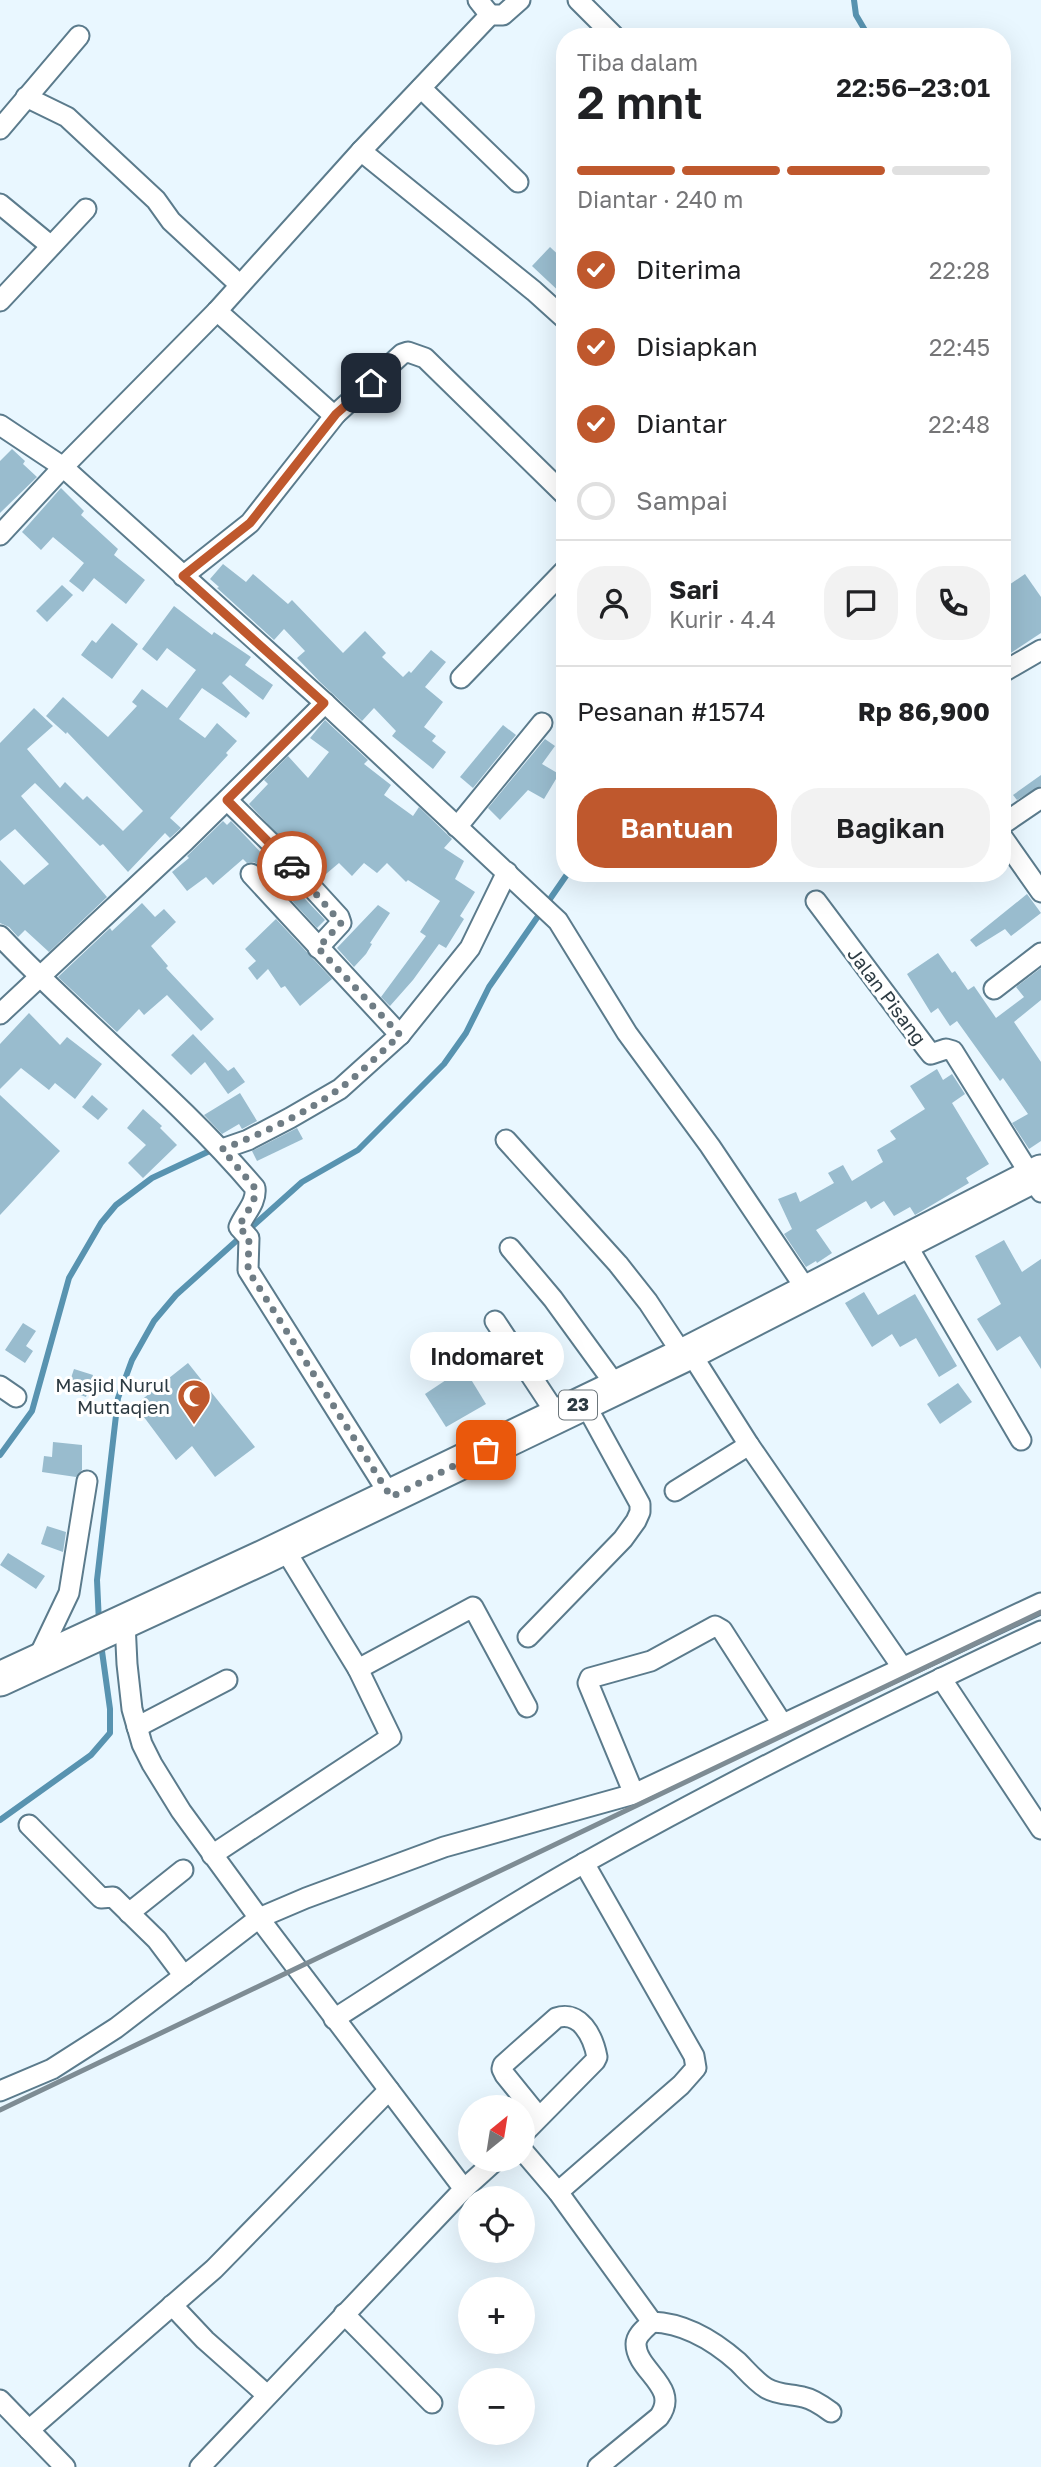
<!DOCTYPE html>
<html lang="id">
<meta charset="utf-8">
<style>
:root{--surface:#fff;--page:#f2f2f2;--text:#202124;--muted:#757577;--line:#e0e0e0;--accent:#bf582d}
body{margin:0;font-family:"Golos Text",sans-serif;background:var(--page);color:var(--text);height:100vh;display:flex;flex-direction:column;font-size:26px;white-space:nowrap}
*{box-sizing:border-box;margin:0}
p{font-size:23px;color:var(--muted)}
.icon{flex:none;width:38px;height:38px;fill:none;stroke:currentColor;stroke-width:2;stroke-linecap:round;stroke-linejoin:round}
.map{position:relative;flex:1;overflow:hidden}
.drawer{position:absolute;left:556px;top:28px;width:455px;height:854px;display:flex;flex-direction:column;background:var(--surface);border-radius:28px;box-shadow:0 7px 28px #0002}
.drawer>*{flex:none}
.needle{width:46px;rotate:30deg}
.buttons{position:absolute;left:458px;top:2095px;display:grid;gap:14px}
.buttons a{display:grid;place-items:center;width:77px;height:77px;border-radius:50%;background:var(--surface);box-shadow:0 7px 28px #0002;font-size:35px}
.pin{position:absolute;display:grid;place-items:center;width:60px;height:60px;color:#fff;margin:-30px;border-radius:14px;box-shadow:0 4px 10px #0006}
.courier{position:absolute;display:grid;place-items:center;width:70px;height:70px;margin:-35px;border:5px solid #bf582d;border-radius:50%;background:#fff;color:#222;box-shadow:0 2px 9px #0007}
.bubble{position:absolute;height:49px;border-radius:24px;background:var(--surface);box-shadow:0 7px 28px #0002;font-size:23px;font-weight:600;line-height:49px;text-align:center}
.summary em{font-style:normal;font-weight:600}
.summary div{display:flex;flex-direction:column-reverse}
.summary{display:flex;align-items:center;justify-content:space-between;height:119px;padding:0 21px}
h1{font-size:46px;font-weight:600;line-height:52px}
.bar{display:grid;grid-template-columns:repeat(4,1fr);gap:10px 7px;align-content:center;height:84px;padding:0 21px}
.bar i{height:9px;border-radius:5px;background:var(--line)}
.bar .on{background:var(--accent)}
.bar p{grid-column:span 4}
.line{display:flex;align-items:center;gap:18px;padding:0 21px;border-top:2px solid var(--line)}
.line div{flex:1}
.round{display:grid;place-items:center;flex:none;width:74px;height:74px;border-radius:28px;background:var(--page)}
ol{padding:0 21px;list-style:none}
li{display:flex;align-items:center;gap:21px;height:77px}
li p{margin-inline-start:auto}
li .icon{padding:7px;border-radius:50%;background:var(--accent);color:#fff;stroke-width:4}
li:last-child{color:var(--muted)}
li i{width:38px;height:38px;border:4px solid var(--line);border-radius:50%}
.button{display:flex;gap:14px;margin-top:auto;padding:14px 21px}
.button a{flex:1;height:80px;border-radius:28px;background:var(--accent);color:#fff;font-size:28px;font-weight:600;line-height:80px;text-align:center}
.button a+a{background:var(--page);color:var(--text)}
.map>svg:first-child{display:block}
.lines{fill:none;stroke-linecap:round;stroke-linejoin:round}
.stream{stroke:#5893b0;stroke-width:6}
.building{fill:#99bcce}
.minor-casing{stroke:#5b7b8c;stroke-width:23}
.trunk-casing{stroke:#5b7b8c;stroke-width:37}
.minor{stroke:#fff;stroke-width:19}
.trunk{stroke:#fff;stroke-width:33}
.rail{stroke:#7e8c94;stroke-width:5}
.done{stroke:#6f7d85;stroke-width:7;stroke-dasharray:0 12.6}
.route{stroke:#bf582d;stroke-width:9}
.labels{text-anchor:middle;stroke-width:6;stroke-linejoin:round;paint-order:stroke}
.shield{fill:#fff;stroke:#6c767b;stroke-width:2}
.shield-label{font-size:18px;font-weight:bold;fill:#2d3b43}
.street-label{font-size:19px;fill:#2d3b43;stroke:#fff}
.poi-label{font-size:19px;fill:#2d3b43;stroke:#fff;text-anchor:end}
</style>
<div class="map">
<svg width="1041" height="2467" viewBox="0 0 1041 2467">
<rect width="100%" height="100%" fill="#e9f7ff"/>
<g class="lines">
<g class="stream">
<path d="M854 0 856 15 869 37"/>
<path d="M0 1455 32 1411 69 1278 101 1223 116 1205 152 1178 216 1148"/>
<path d="M99 1623 97 1580 118 1398 132 1360 154 1321 176 1295 302 1182 358 1150 444 1064 466 1033 489 987 568 873"/>
<path d="M0 1820 91 1755 110 1733V1709L101 1644"/>
</g>
</g>
<g class="building">
<path d="M550 247 565 261V297L532 266Z"/>
<path d="M12 449 25 461 23 464 37 477 0 513V461Z"/>
<path d="M61 488 84 511 81 515 118 549 114 555 145 580 126 604 94 578 83 592 69 581 84 563 53 537 41 550 22 532Z"/>
<path d="M223 564 246 582 253 574 288 604 292 600 343 653 365 631 386 653 382 657 403 677 409 671 411 673 431 650 446 662 425 687 443 702 424 727 436 736 432 741 446 752 433 769 392 736 396 731 374 708 362 721 321 683 297 658 305 651 284 629 274 640 217 588 219 587 210 579Z"/>
<path d="M1025 574 1041 597V633L1003 658V589Z"/>
<path d="M62 585 73 595 47 622 36 611Z"/>
<path d="M174 606 212 635 214 632 251 657 245 665 273 685 263 700 230 675 222 683 250 713 246 718 202 688 179 719 205 738 217 723 237 741 226 753 228 755 170 818 181 828 170 838 165 833 128 872 103 844 100 846 35 783 21 796 107 897 49 952 25 930 18 937 9 927 0 923V860L24 885 49 864 15 829 0 841V743L34 708 53 726 27 749 60 788 65 782 83 800 87 796 123 831 143 811 67 732 66 734 46 716 63 697 108 737 137 706 132 702 142 689 167 708 196 670 167 648 157 661 142 649Z"/>
<path d="M112 623 138 644 112 679 81 655 92 640 96 643Z"/>
<path d="M325 720 368 760 364 764 391 785 384 795 413 816 419 807 452 839 444 848 464 861 455 879 475 892 460 916 464 919 446 948 439 944 413 980 390 1006 381 997 426 936 420 932 440 901 408 880 406 882 387 863 377 873 364 863 352 876 339 863 320 879 249 804 268 784 264 780 288 756 308 778 329 752 310 738Z"/>
<path d="M503 725 516 735 473 788 460 777Z"/>
<path d="M545 739 555 746 542 764 559 774 544 799 528 790 500 820 488 808Z"/>
<path d="M1041 775V786L1017 800 1013 795Z"/>
<path d="M223 821 227 825 231 821 325 920 317 928 260 866 254 862 247 863 243 859 213 885 206 877 187 891 172 872 189 858 187 856Z"/>
<path d="M1027 894 1041 913 1011 936 1005 929 976 947 970 940Z"/>
<path d="M142 903 155 917 164 909 176 922 151 946 168 966 166 968 214 1019 201 1031 167 995 144 1015 139 1009 117 1032 58 977 110 928 112 931Z"/>
<path d="M378 905 390 913 370 943 372 944 366 954 354 967 337 948Z"/>
<path d="M276 919 332 979 300 1006 285 986 281 988 268 969 257 980 248 968 256 961 245 949Z"/>
<path d="M938 953 952 973 955 971 968 990 974 986 996 1018 1024 997 1016 987 1041 968V1000L1014 1022 1041 1062V1141L1029 1149 1012 1123 1028 1114 1003 1078 1000 1081 957 1021 950 1026 938 1008 931 1013 907 974Z"/>
<path d="M29 1013 60 1045 67 1037 102 1064 75 1099 55 1083 49 1090 21 1068 0 1089V1044Z"/>
<path d="M193 1034 228 1071 234 1067 245 1082 228 1094 205 1062 191 1075 171 1055Z"/>
<path d="M937 1069 943 1080 952 1074 965 1094 952 1103 989 1164 966 1178 969 1183 915 1215 910 1207 894 1216 884 1201 871 1209 866 1201 816 1230 832 1253 817 1263 816 1261 806 1267 784 1234 792 1229 778 1199 796 1192 800 1202 834 1183 828 1173 843 1165 852 1181 883 1162 877 1150 896 1139 890 1131 925 1109 910 1086Z"/>
<path d="M240 1093 257 1121 242 1129 239 1124 222 1134 204 1115Z"/>
<path d="M0 1095 60 1151 0 1215Z"/>
<path d="M92 1095 108 1109 98 1120 82 1107Z"/>
<path d="M143 1109 162 1126 160 1128 177 1145 143 1178 128 1163 146 1145 127 1128Z"/>
<path d="M297 1128 303 1139 257 1161 252 1151Z"/>
<path d="M1004 1240 1022 1272 1041 1259V1369L1020 1336 997 1351 977 1319 1001 1304 975 1256Z"/>
<path d="M864 1292 878 1315 915 1294 957 1366 939 1377 916 1338 900 1347 892 1334 872 1347 845 1303Z"/>
<path d="M23 1323 36 1331 26 1346 33 1351 25 1363 5 1350Z"/>
<path d="M188 1363 255 1447 215 1477 192 1446 176 1460 135 1405Z"/>
<path d="M464 1368 486 1404 446 1427 425 1394Z"/>
<path d="M74 1369 93 1375 86 1397 67 1390Z"/>
<path d="M958 1383 972 1402 940 1424 927 1404Z"/>
<path d="M53 1442 82 1445V1470L76 1477 42 1472 44 1456 52 1457Z"/>
<path d="M47 1526 66 1532 63 1552 41 1544Z"/>
<path d="M8 1553 45 1576 36 1589 0 1565Z"/>
</g>
<g class="lines">
<g class="minor-casing">
<g id="minor">
<path d="M478 0 490 15"/>
<path d="M578 0 615 37"/>
<path d="M421 88 518 182"/>
<path d="M26 97 67 117 156 200 171 221 240 285"/>
<path d="M0 129 79 36"/>
<path d="M361 151 534 291 565 319"/>
<path d="M0 204 51 246"/>
<path d="M0 301 86 209"/>
<path d="M217 311 330 412 336 414 402 354 408 352 425 358 565 495"/>
<path d="M0 425 63 467 325 703 558 921 627 1033 710 1146 808 1292"/>
<path d="M0 535 63 467 217 311 361 151 490 15H503L520 0"/>
<path d="M183 576 250 523 336 414"/>
<path d="M1003 672 1041 650"/>
<path d="M461 678 565 570"/>
<path d="M227 800 274 846 339 917 341 923 318 948"/>
<path d="M1003 824 1041 798"/>
<path d="M457 827 542 723"/>
<path d="M1003 838 1041 892"/>
<path d="M251 874 400 1035"/>
<path d="M816 901 927 1049 931 1054 946 1049 953 1051 1041 1192"/>
<path d="M0 936C82 1023 178 1097 255 1188 257 1203 244 1214 239 1227L249 1238 248 1270 391 1497"/>
<path d="M994 989 1041 953"/>
<path d="M0 1014 185 841 325 703"/>
<path d="M506 1140 618 1264 648 1302 683 1355"/>
<path d="M222 1149 248 1140 290 1118 340 1089 400 1035 470 948 507 872"/>
<path d="M905 1242 1021 1440"/>
<path d="M510 1248 553 1299 617 1387"/>
<path d="M495 1321 557 1415"/>
<path d="M690 1352 749 1445 902 1667"/>
<path d="M0 1386 16 1397"/>
<path d="M675 1491 749 1445"/>
<path d="M284 1548 358 1669 473 1607 527 1707"/>
<path d="M125 1623 127 1664 132 1709 142 1744 152 1764 181 1811 259 1918 464 2189 200 2467"/>
<path d="M528 1637 623 1539 636 1521 640 1512V1504L584 1402"/>
<path d="M37 1660 69 1593 87 1481"/>
<path d="M941 1678 1041 1829"/>
<path d="M137 1727 227 1680"/>
<path d="M634 1794 588 1683 590 1678 651 1661 715 1626 722 1630 783 1725"/>
<path d="M29 1825 101 1898 113 1897 157 1940 184 1976"/>
<path d="M212 1855 391 1737 358 1669"/>
<path d="M129 1913 183 1870"/>
<path d="M334 2019C417 1966 500 1910 586 1862 734 1779 887 1703 1041 1631"/>
<path d="M0 2091 52 2069 116 2028 259 1918 306 1898 444 1847 634 1794 1041 1603"/>
<path d="M523 2134 595 2061 597 2057C593 2036 580 2010 556 2018L503 2065 502 2069 505 2075 539 2117"/>
<path d="M523 2151 558 2192 652 2322C646 2328 636 2335 636 2344 636 2371 681 2387 659 2417L598 2467"/>
<path d="M464 2189 496 2160"/>
<path d="M558 2192 681 2085 696 2068 694 2056 584 1863"/>
<path d="M172 2305 205 2340 267 2395"/>
<path d="M344 2314 432 2403"/>
<path d="M652 2322C685 2323 713 2340 738 2362 747 2371 755 2381 766 2388 778 2395 790 2394 803 2397 813 2399 823 2406 831 2412"/>
<path d="M0 2400 65 2467"/>
<path d="M29 2430 214 2269 389 2090"/>
</g>
</g>
<g class="trunk-casing">
<path id="trunk" d="M0 1679 264 1557 690 1352 1041 1172"/>
</g>
<use href="#minor" class="minor"/>
<use href="#trunk" class="trunk"/>
<path class="rail" d="M0 2110 1041 1612"/>
</g>
<g class="lines">
<path class="done" d="M292 866 341 923 318 948 400 1035C380 1053 360 1074 339 1089 304 1114 262 1134 222 1149L255 1188C257 1203 244 1214 239 1227L249 1238 248 1270 391 1497 486 1450"/>
<path class="route" d="M292 866 227 800 324 703 183 576 250 523 336 414 371 383"/>
</g>
<defs>
<g id="mosque-pin" transform="scale(1.75)"><path d="M0 17L-7.5 6A9.5 9.5 0 1 1 7.5 6Z" fill="#bf582d" stroke="#fff"/><path d="M3.5-4.9A6 6 0 1 0 3.5 4.9A5 5 0 1 1 3.5-4.9Z" fill="#fff"/></g>
</defs>
<g fill-rule="evenodd">
<use href="#mosque-pin" x="194" y="1396"/>
</g>
<g class="labels">
<rect class="shield" x="559" y="1390.5" width="38" height="29" rx="5"/>
<g class="shield-label">
<text x="578" y="1411">23</text>
</g>
<g class="street-label">
<text transform="translate(887 996) rotate(53)" y="7">Jalan Pisang</text>
</g>
<g class="poi-label">
<text x="170" y="1392">Masjid Nurul<tspan x="170" dy="22">Muttaqien</tspan></text>
</g>
</g>
</svg>
<div class="buttons">
<a><svg class="needle" viewBox="-14 -14 28 28"><path d="M0-13l5 13h-10z" fill="#e53935"/><path d="M0 13l5-13h-10z" fill="#757577"/></svg></a>
<a><svg class="icon" aria-label="locate" viewBox="0 0 24 24"><circle cx="12" cy="12" r="6"/><path d="M12 2v4M12 18v4M2 12h4M18 12h4"/></svg></a>
<a>+</a>
<a>−</a>
</div>
<div class="pin" style="left:486px;top:1450px;background:#ea580c"><svg class="icon" aria-label="bag" viewBox="0 0 24 24"><path d="M5 8h14l-1 12H6zM9 8a3 3 0 0 1 6 0"/></svg></div>
<div class="pin" style="left:371px;top:383px;background:#1f2937"><svg class="icon" aria-label="home" viewBox="0 0 24 24"><path d="M3 11l9-7 9 7M6 9v11h12V9"/></svg></div>
<div class="courier" style="left:292px;top:866px"><svg class="icon" aria-label="car" viewBox="0 0 24 24"><path d="M5 17H2v-5l4-1 3-4h7l3 4 3 1v5h-3M9 17h6M6 11h13"/><circle cx="7" cy="17" r="2"/><circle cx="17" cy="17" r="2"/></svg></div>
<div class="bubble" style="left:410px;top:1332px;width:154px">Indomaret</div>
<section class="drawer">
<div class="summary"><div><h1>2 mnt</h1><p>Tiba dalam</p></div><em>22:56–23:01</em></div>
<div class="bar"><i class="on"></i><i class="on"></i><i class="on"></i><i></i><p>Diantar · 240 m</p></div>
<ol>
<li><svg class="icon" aria-label="check" viewBox="0 0 24 24"><path d="M5 12l5 5 9-10"/></svg>Diterima<p>22:28</p></li>
<li><svg class="icon" aria-label="check" viewBox="0 0 24 24"><path d="M5 12l5 5 9-10"/></svg>Disiapkan<p>22:45</p></li>
<li><svg class="icon" aria-label="check" viewBox="0 0 24 24"><path d="M5 12l5 5 9-10"/></svg>Diantar<p>22:48</p></li>
<li><i></i>Sampai</li>
</ol>
<div class="line" style="height:126px"><a class="round"><svg class="icon" aria-label="person" viewBox="0 0 24 24"><circle cx="12" cy="8" r="4"/><path d="M4 21q1-7 8-7t8 7"/></svg></a><div><b>Sari</b><p>Kurir · 4.4</p></div><a class="round"><svg class="icon" aria-label="chat" viewBox="0 0 24 24"><path d="M4 5h16v11H9l-5 4z"/></svg></a><a class="round"><svg class="icon" aria-label="phone" viewBox="0 0 24 24"><path d="M5 4h4l2 5-3 2q2 4 5 5l2-3 5 2v4C11 20 4 13 5 4z"/></svg></a></div>
<div class="line" style="height:91px"><div>Pesanan #1574</div><b>Rp 86,900</b></div>
<div class="button"><a>Bantuan</a><a>Bagikan</a></div>
</section>
</div>
